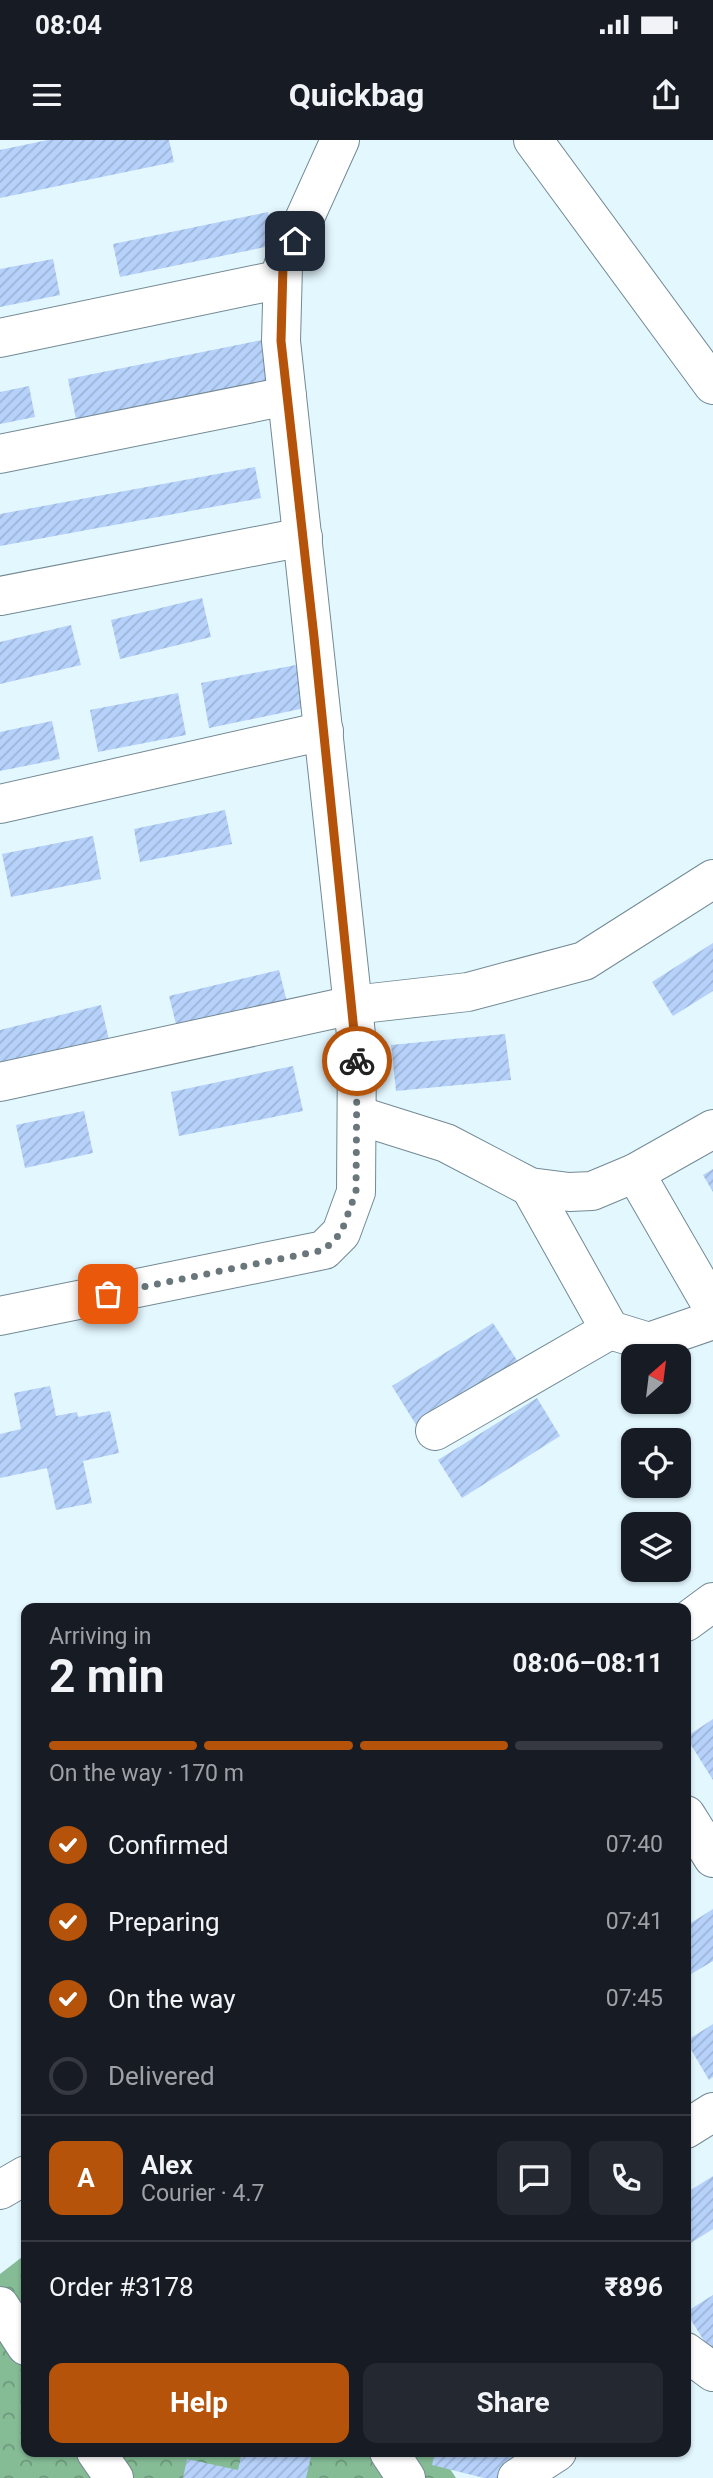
<!DOCTYPE html>
<meta charset="utf-8">
<style>
:root{--surface:#171b24;--page:#242831;--text:#f1f3f6;--muted:#9ea1a6;--line:#363941;--accent:#b45309}
body{margin:0;font-family:Roboto,sans-serif;background:var(--page);color:var(--text);height:100vh;display:flex;flex-direction:column;font-size:26px;white-space:nowrap}
*{box-sizing:border-box;margin:0}
p{font-size:23px;color:var(--muted)}
.icon{flex:none;width:38px;height:38px;fill:none;stroke:currentColor;stroke-width:2;stroke-linecap:round;stroke-linejoin:round}
.map{position:relative;flex:1;overflow:hidden}
.drawer{position:absolute;left:21px;top:1463px;width:670px;height:854px;display:flex;flex-direction:column;background:var(--surface);border-radius:14px;box-shadow:0 2px 5px #0004}
.drawer>*{flex:none}
.needle{width:46px;rotate:28deg}
.fabs{position:absolute;left:621px;top:1204px;display:grid;gap:14px}
.fabs a{display:grid;place-items:center;width:70px;height:70px;border-radius:14px;background:var(--surface);box-shadow:0 2px 5px #0004;font-size:35px}
.pin{position:absolute;display:grid;place-items:center;width:60px;height:60px;color:#fff;margin:-30px;border-radius:14px;box-shadow:0 4px 10px #0006}
.courier{position:absolute;display:grid;place-items:center;width:70px;height:70px;margin:-35px;border:5px solid #b45309;border-radius:50%;background:#fff;color:#222;box-shadow:0 2px 9px #0007}
.headline em{font-style:normal;font-weight:700}
.headline div{display:flex;flex-direction:column-reverse}
.headline{display:flex;align-items:center;justify-content:space-between;height:119px;padding:0 28px}
h1{font-size:46px;font-weight:700;line-height:52px}
.bar{display:grid;grid-template-columns:repeat(4,1fr);gap:10px 7px;align-content:center;height:84px;padding:0 28px}
.bar i{height:9px;border-radius:5px;background:var(--line)}
.bar .on{background:var(--accent)}
.bar p{grid-column:span 4}
.line{display:flex;align-items:center;gap:18px;padding:0 28px;border-top:2px solid var(--line)}
.line div{flex:1}
.round{display:grid;place-items:center;flex:none;width:74px;height:74px;border-radius:14px;background:var(--page)}
ol{padding:0 28px;list-style:none}
li{display:flex;align-items:center;gap:21px;height:77px}
li p{margin-inline-start:auto}
li .icon{padding:7px;border-radius:50%;background:var(--accent);color:#fff;stroke-width:4}
li:last-child{color:var(--muted)}
li i{width:38px;height:38px;border:4px solid var(--line);border-radius:50%}
.action{display:flex;gap:14px;margin-top:auto;padding:14px 28px}
.action a{flex:1;height:80px;border-radius:14px;background:var(--accent);color:#fff;font-size:28px;font-weight:700;line-height:80px;text-align:center}
.action a+a{background:var(--page);color:var(--text)}
.status{display:flex;justify-content:space-between;align-items:center;height:49px;padding:0 35px;background:var(--surface);direction:ltr}
.status svg{height:19px;fill:currentColor}
header{display:flex;justify-content:space-between;align-items:center;height:91px;padding:0 28px;background:var(--surface);font-size:32px;font-weight:700}
.map>svg:first-child{display:block}
.forest{fill:url(#forest-crowns)}
.building{fill:url(#building-hatch)}
.lines{fill:none;stroke-linecap:round;stroke-linejoin:round}
.minor-casing{stroke:#738a93;stroke-width:40}
.minor{stroke:#fff;stroke-width:38}
.done{stroke:#69767b;stroke-width:7;stroke-dasharray:0 12.6}
.route{stroke:#b45309;stroke-width:9}
</style>
<div class="status"><b>08:04</b><svg viewBox="0 0 49 12"><path d="M0 12V9h3v3zM5 12V6h3v6zM10 12V3h3v9zM15 12V0h3v12zM26 1h20v11H26zM47 4h2v5h-2z"/></svg></div>
<header><svg class="icon" aria-label="menu" viewBox="0 0 24 24"><path d="M4 6h16M4 12h16M4 18h16"/></svg>Quickbag<svg class="icon" aria-label="share" viewBox="0 0 24 24"><path d="M12 15V3M7 8l5-5 5 5M5 13v7h14v-7"/></svg></header>
<div class="map">
<svg width="713" height="2338" viewBox="0 0 713 2338">
<defs>
<pattern id="forest-crowns" width="20" height="18" patternUnits="userSpaceOnUse" patternTransform="scale(1.75)"><rect width="20" height="18" fill="#85bc96"/><path d="M2 6a3 3 0 1 1 6 0M12 15a3 3 0 1 1 6 0" fill="none" stroke="#6d997b"/></pattern>
<pattern id="building-hatch" width="6" height="6" patternUnits="userSpaceOnUse" patternTransform="scale(1.75)"><rect width="6" height="6" fill="#b6d1fa"/><path d="M-1 1l2-2M0 6l6-6M5 7l2-2" fill="none" stroke="#9cb4d7"/></pattern>
</defs>
<rect width="100%" height="100%" fill="#e3f7ff"/>
<path class="forest" d="M26 2114V2312H439L456 2338H0V2134Z"/>
<g class="building">
<path d="M48 0H169L174 22 0 58V10Z"/>
<path d="M268 72 275 105 120 137 113 104Z"/>
<path d="M53 119 60 155 0 167V129Z"/>
<path d="M267 199 276 243 77 284 68 239Z"/>
<path d="M29 246 35 277 0 284V252Z"/>
<path d="M255 327 261 358 0 406V374Z"/>
<path d="M202 458 211 497 120 519 111 480Z"/>
<path d="M71 485 81 525 0 544V502Z"/>
<path d="M296 525 305 568 209 588 201 543Z"/>
<path d="M178 553 186 595 98 612 90 570Z"/>
<path d="M52 581 60 619 0 631V592Z"/>
<path d="M225 670 232 704 140 722 134 689Z"/>
<path d="M93 696 101 739 11 757 2 714Z"/>
<path d="M713 803V851L673 876 652 842Z"/>
<path d="M279 830 287 862 177 888 169 856Z"/>
<path d="M101 865 109 900 0 927V890Z"/>
<path d="M505 894 511 940 396 951 391 905Z"/>
<path d="M293 926 303 971 179 996 171 952Z"/>
<path d="M84 971 93 1013 25 1028 16 985Z"/>
<path d="M713 1029V1052L703 1035Z"/>
<path d="M493 1183 520 1225 418 1288 392 1246Z"/>
<path d="M50 1246 56 1276 77 1272 78 1277 110 1271 119 1313 83 1321 92 1363 56 1370 47 1328 0 1338V1294L21 1289 14 1253Z"/>
<path d="M537 1258 560 1296 462 1358 438 1320Z"/>
<path d="M713 1579V1640L686 1597Z"/>
<path d="M713 1769V1821L686 1837V1786Z"/>
<path d="M713 1884V1937L709 1940 686 1901Z"/>
<path d="M713 2036V2089L686 2106V2053Z"/>
<path d="M713 2155V2211L711 2212 686 2172Z"/>
<path d="M242 2312H312L306 2338H183L187 2319 238 2330Z"/>
<path d="M435 2312H514L507 2338H484L432 2325Z"/>
</g>
<g class="lines">
<g class="minor-casing">
<g id="minor">
<path d="M533 0 713 245"/>
<path d="M0 198 282 139"/>
<path d="M0 314 287 256"/>
<path d="M0 456 303 397"/>
<path d="M0 664 324 591"/>
<path d="M0 942 353 865 468 852 584 821 713 739"/>
<path d="M357 975 446 1003 530 1047 569 1052 592 1051 635 1033 713 989"/>
<path d="M635 1033 713 1168"/>
<path d="M530 1047 610 1190 649 1202 713 1180"/>
<path d="M0 1176 324 1110 341 1093 356 1052 357 904 281 201 283 126 340 0"/>
<path d="M435 1291 610 1190"/>
<path d="M686 1482 713 1462"/>
<path d="M686 1675 713 1718"/>
<path d="M686 1989 713 1972"/>
<path d="M0 2050 26 2035"/>
<path d="M0 2166 26 2206"/>
<path d="M686 2212 713 2232"/>
<path d="M96 2312 114 2338"/>
<path d="M389 2312 406 2338"/>
<path d="M517 2338 557 2312"/>
</g>
</g>
<use href="#minor" class="minor"/>
</g>
<g class="lines">
<path class="done" d="M108 1154 324 1110 341 1093 356 1052 357 921"/>
<path class="route" d="M295 101 283 126 281 201 314 497 357 921"/>
</g>
</svg>
<div class="fabs">
<a><svg class="needle" viewBox="-14 -14 28 28"><path d="M0-13l5 13h-10z" fill="#e53935"/><path d="M0 13l5-13h-10z" fill="#9ea1a6"/></svg></a>
<a><svg class="icon" aria-label="locate" viewBox="0 0 24 24"><circle cx="12" cy="12" r="6"/><path d="M12 2v4M12 18v4M2 12h4M18 12h4"/></svg></a>
<a><svg class="icon" aria-label="layers" viewBox="0 0 24 24"><path d="M12 4l9 5-9 5-9-5zM3 14l9 5 9-5"/></svg></a>
</div>
<div class="pin" style="left:108px;top:1154px;background:#ea580c"><svg class="icon" aria-label="bag" viewBox="0 0 24 24"><path d="M5 8h14l-1 12H6zM9 8a3 3 0 0 1 6 0"/></svg></div>
<div class="pin" style="left:295px;top:101px;background:#1f2937"><svg class="icon" aria-label="home" viewBox="0 0 24 24"><path d="M3 11l9-7 9 7M6 9v11h12V9"/></svg></div>
<div class="courier" style="left:357px;top:921px"><svg class="icon" aria-label="bike" viewBox="0 0 24 24"><circle cx="6" cy="16" r="4"/><circle cx="18" cy="16" r="4"/><path d="M6 16l4-8h5l3 8M10 8l3 8H6M13 5h3"/></svg></div>
<section class="drawer">
<div class="headline"><div><h1>2 min</h1><p>Arriving in</p></div><em>08:06–08:11</em></div>
<div class="bar"><i class="on"></i><i class="on"></i><i class="on"></i><i></i><p>On the way · 170 m</p></div>
<ol>
<li><svg class="icon" aria-label="check" viewBox="0 0 24 24"><path d="M5 12l5 5 9-10"/></svg>Confirmed<p>07:40</p></li>
<li><svg class="icon" aria-label="check" viewBox="0 0 24 24"><path d="M5 12l5 5 9-10"/></svg>Preparing<p>07:41</p></li>
<li><svg class="icon" aria-label="check" viewBox="0 0 24 24"><path d="M5 12l5 5 9-10"/></svg>On the way<p>07:45</p></li>
<li><i></i>Delivered</li>
</ol>
<div class="line" style="height:126px"><b class="round" style="background:var(--accent);color:#fff">A</b><div><b>Alex</b><p>Courier · 4.7</p></div><a class="round"><svg class="icon" aria-label="chat" viewBox="0 0 24 24"><path d="M4 5h16v11H9l-5 4z"/></svg></a><a class="round"><svg class="icon" aria-label="phone" viewBox="0 0 24 24"><path d="M5 4h4l2 5-3 2q2 4 5 5l2-3 5 2v4C11 20 4 13 5 4z"/></svg></a></div>
<div class="line" style="height:91px"><div>Order #3178</div><b>₹896</b></div>
<div class="action"><a>Help</a><a>Share</a></div>
</section>
</div>
